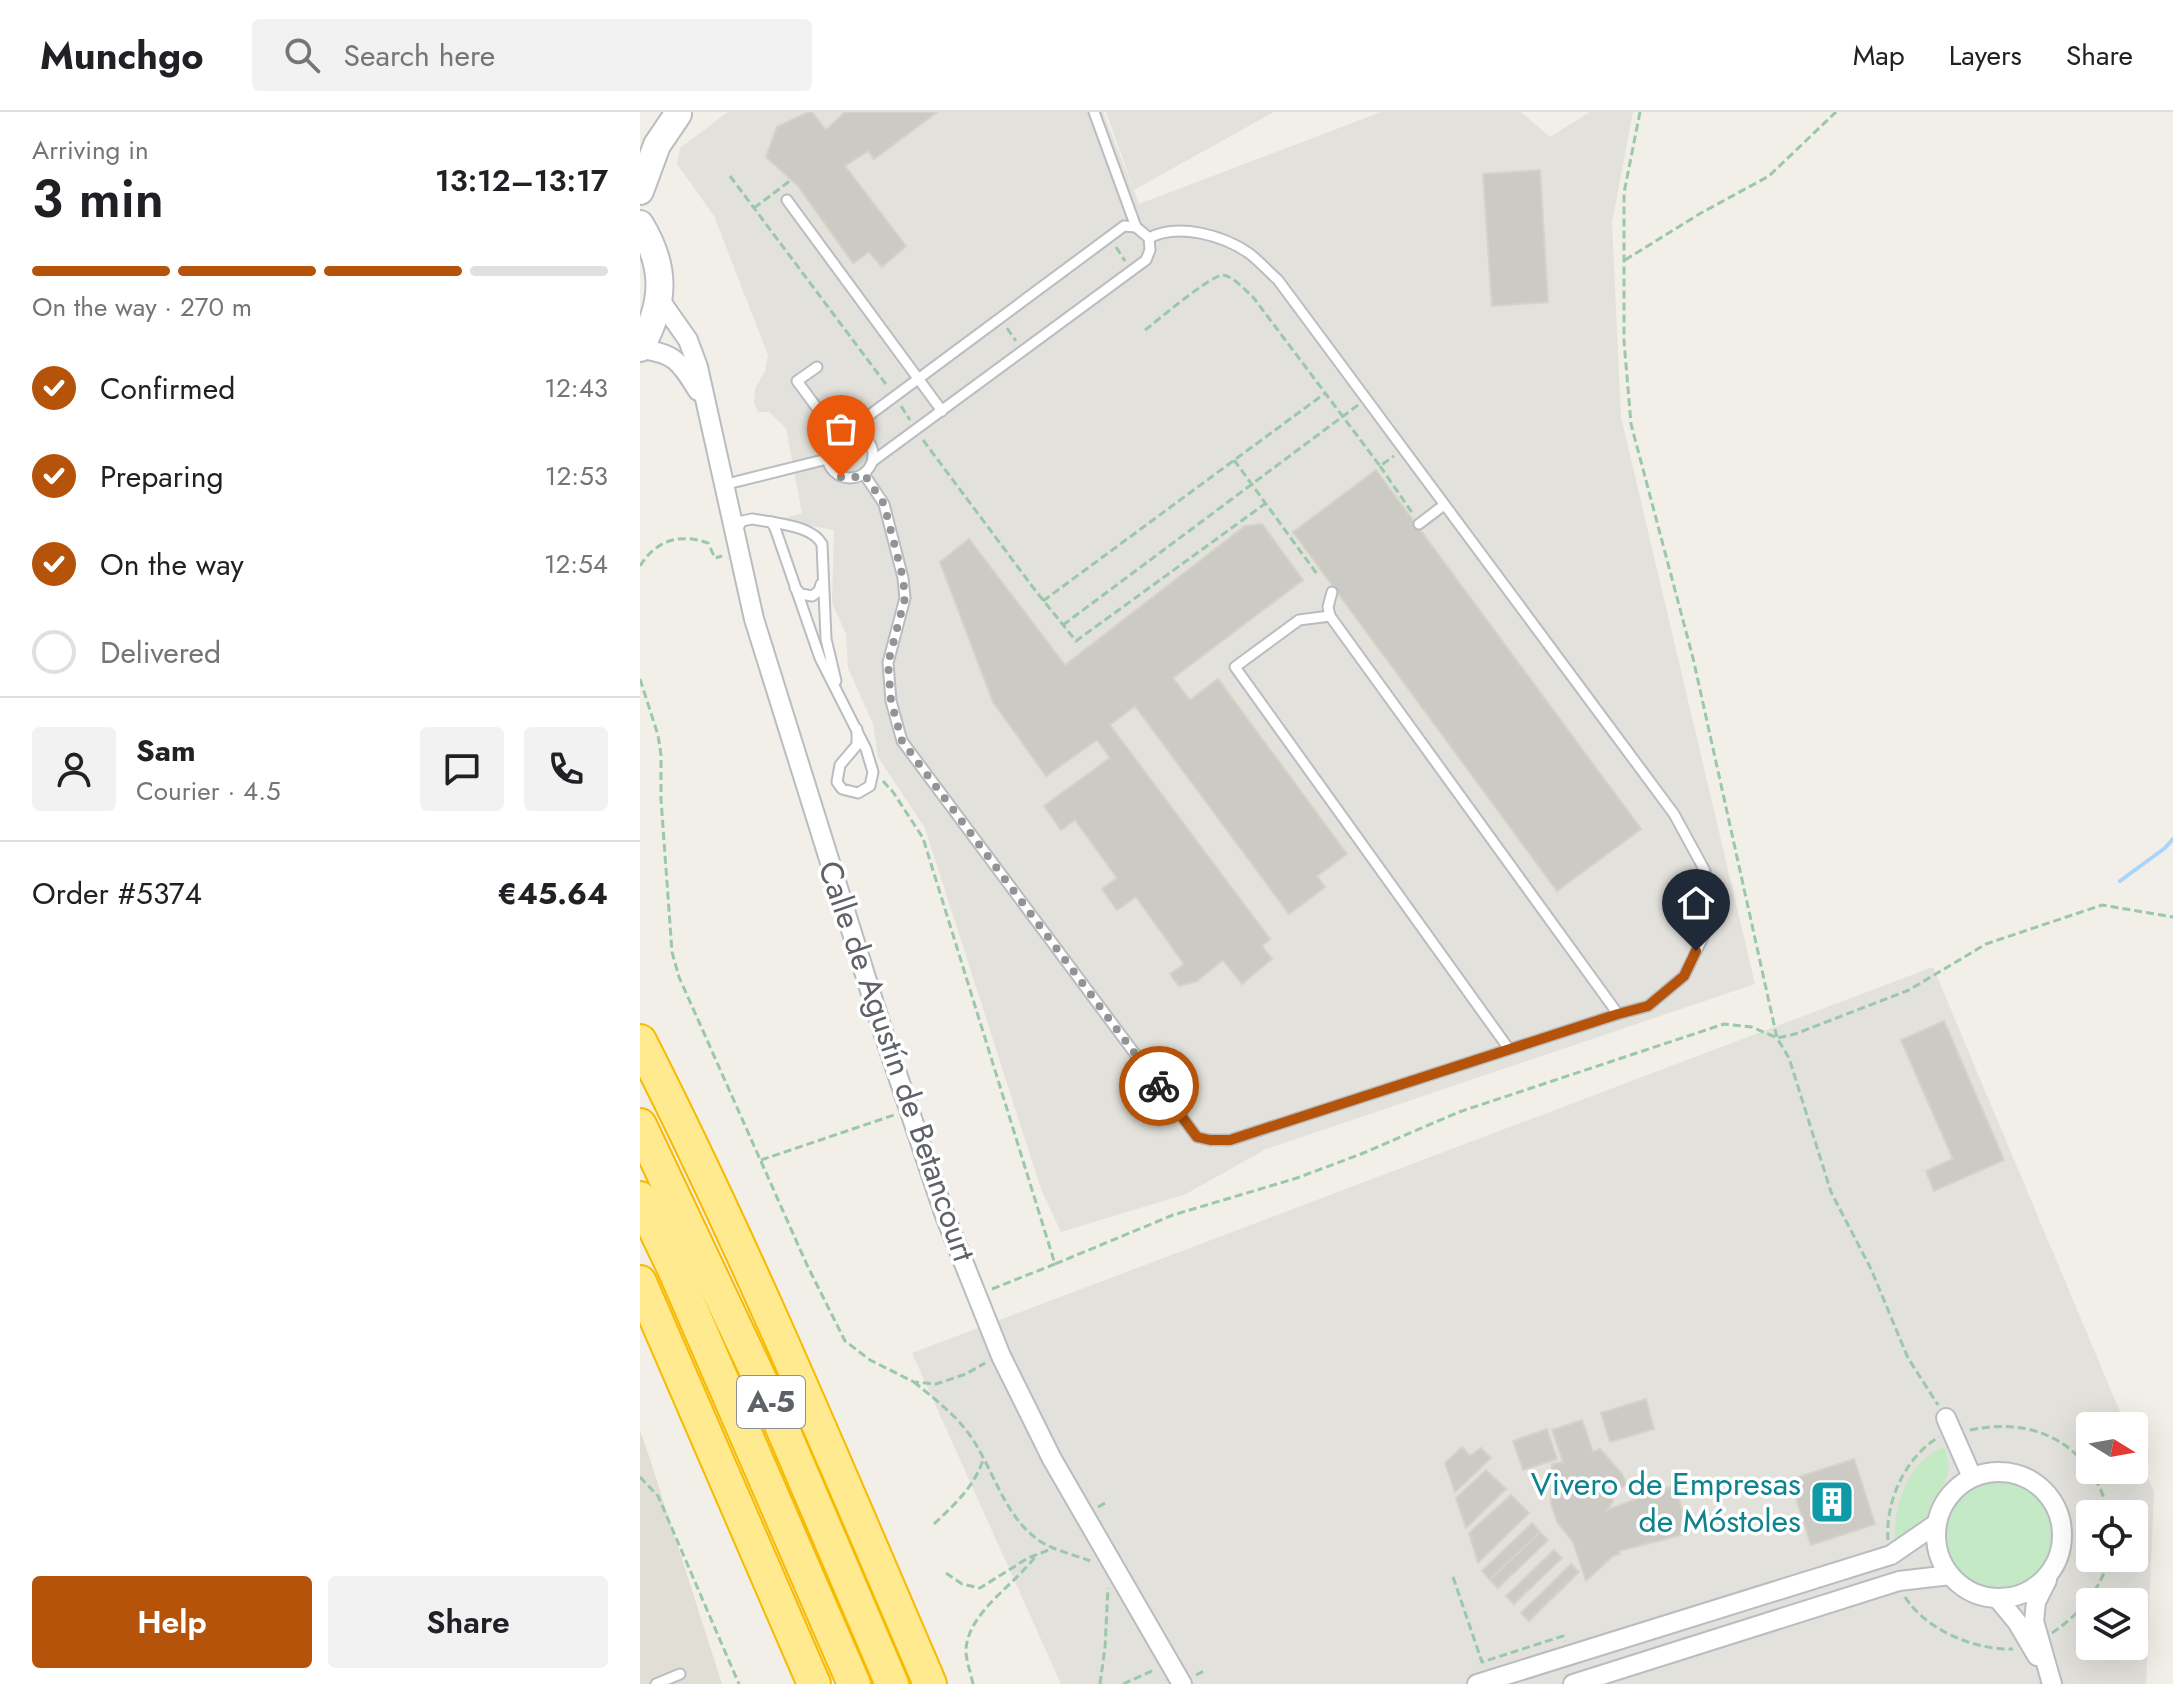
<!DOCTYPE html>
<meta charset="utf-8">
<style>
:root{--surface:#fff;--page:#f2f2f2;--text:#202124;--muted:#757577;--line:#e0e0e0;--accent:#b45309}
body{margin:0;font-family:Jost,sans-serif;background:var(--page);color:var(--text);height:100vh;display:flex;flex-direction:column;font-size:30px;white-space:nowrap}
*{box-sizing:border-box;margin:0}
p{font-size:26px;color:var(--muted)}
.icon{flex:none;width:44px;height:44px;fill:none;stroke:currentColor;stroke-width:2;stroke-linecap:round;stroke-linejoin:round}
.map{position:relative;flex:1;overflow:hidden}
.sheet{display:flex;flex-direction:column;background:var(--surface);width:640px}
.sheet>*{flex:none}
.needle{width:52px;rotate:101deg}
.buttons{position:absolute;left:1436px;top:1300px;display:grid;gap:16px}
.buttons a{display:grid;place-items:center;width:72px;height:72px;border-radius:8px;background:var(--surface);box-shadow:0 8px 32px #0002;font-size:40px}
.pin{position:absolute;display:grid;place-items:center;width:68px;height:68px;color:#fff;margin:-82px -34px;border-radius:50% 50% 50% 0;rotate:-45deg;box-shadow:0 0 8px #0007}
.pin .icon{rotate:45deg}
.courier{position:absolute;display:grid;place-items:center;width:80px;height:80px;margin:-40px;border:6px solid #b45309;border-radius:50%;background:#fff;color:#222;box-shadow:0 2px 10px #0007}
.head em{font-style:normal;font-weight:600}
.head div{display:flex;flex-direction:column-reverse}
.head{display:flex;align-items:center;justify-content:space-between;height:136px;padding:0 32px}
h1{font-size:52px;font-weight:600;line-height:60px}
.bar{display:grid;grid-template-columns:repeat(4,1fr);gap:12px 8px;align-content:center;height:96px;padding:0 32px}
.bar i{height:10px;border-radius:6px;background:var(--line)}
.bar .current{background:var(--accent)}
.bar p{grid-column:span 4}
.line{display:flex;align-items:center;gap:20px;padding:0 32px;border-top:2px solid var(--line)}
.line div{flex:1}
.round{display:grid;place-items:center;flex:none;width:84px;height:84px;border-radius:8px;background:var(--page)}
ol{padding:0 32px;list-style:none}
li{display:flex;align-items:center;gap:24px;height:88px}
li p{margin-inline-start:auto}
li .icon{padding:8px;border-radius:50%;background:var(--accent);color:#fff;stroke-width:4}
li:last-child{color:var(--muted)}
li i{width:44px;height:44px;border:4px solid var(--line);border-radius:50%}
.action{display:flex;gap:16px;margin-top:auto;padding:16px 32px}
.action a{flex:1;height:92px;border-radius:8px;background:var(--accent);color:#fff;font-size:32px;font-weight:600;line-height:92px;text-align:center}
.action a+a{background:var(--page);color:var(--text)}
header{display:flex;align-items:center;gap:48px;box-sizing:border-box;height:112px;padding:0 40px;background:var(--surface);border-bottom:2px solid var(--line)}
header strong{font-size:38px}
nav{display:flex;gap:44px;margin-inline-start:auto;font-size:28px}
.search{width:560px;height:72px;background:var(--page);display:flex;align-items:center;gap:20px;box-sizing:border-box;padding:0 28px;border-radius:8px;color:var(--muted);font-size:30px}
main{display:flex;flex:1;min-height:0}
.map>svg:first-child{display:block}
.industrial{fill:#e2e1db;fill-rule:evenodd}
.education{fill:#e1dfd5}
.green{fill:#c3e9c5}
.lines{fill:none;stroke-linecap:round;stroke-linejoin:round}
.stream{stroke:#a9d4ff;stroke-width:4}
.building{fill:#cccac4;stroke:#d6d2c5;stroke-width:2}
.lane-casing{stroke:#b9bcc1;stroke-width:13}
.street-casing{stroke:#b9bcc1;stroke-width:22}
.secondary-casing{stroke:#babdc3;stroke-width:30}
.highway-casing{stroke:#f8ba00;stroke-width:36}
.path{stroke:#9ac8aa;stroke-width:3;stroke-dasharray:8 4;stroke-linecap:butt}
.lane{stroke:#fff;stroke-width:9}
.street{stroke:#fff;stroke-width:18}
.secondary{stroke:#fff;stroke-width:26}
.highway{stroke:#ffea90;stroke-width:32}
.done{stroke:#919394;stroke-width:8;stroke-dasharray:0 14.4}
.route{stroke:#b45309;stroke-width:10}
.labels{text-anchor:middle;stroke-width:7;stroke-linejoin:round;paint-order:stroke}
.shield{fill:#fff;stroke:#8e9195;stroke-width:2}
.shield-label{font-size:30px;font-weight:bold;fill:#5e6268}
.street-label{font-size:32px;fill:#5e6268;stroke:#fff}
.culture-label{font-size:32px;fill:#0d838f;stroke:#fff;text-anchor:end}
</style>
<header>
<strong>Munchgo</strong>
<div class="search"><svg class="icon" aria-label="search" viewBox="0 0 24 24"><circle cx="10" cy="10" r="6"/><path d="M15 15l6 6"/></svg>Search here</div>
<nav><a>Map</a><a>Layers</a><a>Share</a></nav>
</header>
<main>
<section class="sheet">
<div class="head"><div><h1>3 min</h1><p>Arriving in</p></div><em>13:12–13:17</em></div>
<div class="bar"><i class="current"></i><i class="current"></i><i class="current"></i><i></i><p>On the way · 270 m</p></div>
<ol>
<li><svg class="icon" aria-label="check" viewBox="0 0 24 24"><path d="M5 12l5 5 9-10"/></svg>Confirmed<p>12:43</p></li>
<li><svg class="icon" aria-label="check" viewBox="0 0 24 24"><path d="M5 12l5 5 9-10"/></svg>Preparing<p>12:53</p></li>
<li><svg class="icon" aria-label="check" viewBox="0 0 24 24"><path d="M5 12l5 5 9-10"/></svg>On the way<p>12:54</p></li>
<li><i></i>Delivered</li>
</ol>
<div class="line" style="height:144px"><a class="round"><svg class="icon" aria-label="person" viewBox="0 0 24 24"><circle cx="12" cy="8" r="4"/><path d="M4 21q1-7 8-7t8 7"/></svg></a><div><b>Sam</b><p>Courier · 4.5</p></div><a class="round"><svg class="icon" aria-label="chat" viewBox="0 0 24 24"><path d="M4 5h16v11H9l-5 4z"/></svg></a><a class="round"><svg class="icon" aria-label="phone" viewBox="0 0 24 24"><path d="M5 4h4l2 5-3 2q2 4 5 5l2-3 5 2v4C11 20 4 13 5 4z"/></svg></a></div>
<div class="line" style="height:104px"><div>Order #5374</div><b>€45.64</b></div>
<div class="action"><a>Help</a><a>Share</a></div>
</section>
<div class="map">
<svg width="1533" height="1572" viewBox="0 0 1533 1572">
<rect width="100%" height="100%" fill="#f1efe7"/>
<g class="industrial">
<path d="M88 0H463L499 92 741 0H881L910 25 950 0H993L972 110 981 305 1115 872 626 1037 546 1082 421 1120 401 1077 285 716 238 645 233 612 208 556 206 522 192 491 194 418 140 408 162 401 146 316 129 300H118L114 291 115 277 125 259 128 243 74 104 37 52 40 36Z"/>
<path d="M466 0H634L494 78Z"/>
<path d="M1293 855 1486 1314H1450V1358H1494V1333L1514 1380 1506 1572H421L272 1241ZM1450 1402H1494V1446H1450ZM1450 1490H1494V1534H1450Z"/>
</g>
<path class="education" d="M0 1319 9 1344 82 1572H0Z"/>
<g class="green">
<path d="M1305 1335 1309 1357 1305 1370 1291 1392 1283 1414 1256 1431C1251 1398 1269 1345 1305 1335Z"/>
<circle cx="1360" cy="1423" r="54"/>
</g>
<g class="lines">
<path class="stream" d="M1480 769 1525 736 1533 727"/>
</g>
<g class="building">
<path d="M168 0H172L186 18 205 0H297L234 47 228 39 205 54 266 134 242 155 229 140 213 151 158 74 126 45 137 15Z"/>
<path d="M900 58 908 190 852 194 843 62Z"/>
<path d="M736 358 1001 717 917 779 653 420Z"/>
<path d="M622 412 663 468 533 566 550 588 578 567 707 742 677 764 685 775 649 802 495 594 470 613 630 827 622 834 632 847 602 872 583 848 557 869 539 874 530 862 544 852 496 785 477 798 462 777 477 766 435 708 421 718 404 694 470 646 457 628 406 664 353 590 300 450 329 427 425 553 605 414Z"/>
<path d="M1304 909 1364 1048 1294 1079 1286 1059 1313 1047 1261 928Z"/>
<path d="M1006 1287 1014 1317 970 1330 961 1301Z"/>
<path d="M942 1308 953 1340 960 1337 982 1362 987 1373 972 1379 973 1389 967 1398 1035 1373 1049 1421 979 1439 980 1442 973 1444 946 1469 933 1430 917 1410 911 1391 912 1352 923 1350 912 1318Z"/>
<path d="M907 1317 917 1347 883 1358 873 1329Z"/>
<path d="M822 1335 830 1344 841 1336 851 1346 815 1380 805 1351Z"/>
<path d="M1214 1347 1235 1412 1171 1433 1150 1368Z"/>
<path d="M846 1358 866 1377 826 1416 816 1386Z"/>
<path d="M871 1383 889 1401 838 1451 829 1421Z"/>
<path d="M892 1411 900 1420 850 1468 842 1459Z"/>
<path d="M900 1420 908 1428 858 1476 850 1468Z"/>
<path d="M914 1438 922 1446 874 1492 866 1484Z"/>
<path d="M931 1452 939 1460 889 1509 881 1501Z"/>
</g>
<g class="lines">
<g class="lane-casing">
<g id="lane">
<path d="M454 0 496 115"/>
<path d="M147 88 302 299"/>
<path d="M177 255 157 269 197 323"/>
<path d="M208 319 484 114 496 115 509 126 510 138 506 148 233 349"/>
<circle cx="210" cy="343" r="23"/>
<path d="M224 362 244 392 263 466 265 486 248 551 251 589 262 629 557 1025 570 1028H590L978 902 1008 894 1044 864 1068 815 1065 759 1034 702 638 168C629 160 620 150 610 142 585 124 538 110 509 126"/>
<path d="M83 373 187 347"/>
<path d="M131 410C147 413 173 416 182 432L186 527 196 569"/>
<path d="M779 412 804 393"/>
<path d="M97 417 102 409 112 407 131 410 135 416 180 546 226 637 233 660 230 674 218 681 202 677 197 670 200 653 217 633V617"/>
<path d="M155 476 161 482 172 484 179 479 181 472"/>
<path d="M690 504 688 495 692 480"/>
<path d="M869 937 595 555 659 508 690 504 978 902"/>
<path d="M16 1572 40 1562"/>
</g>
</g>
<g class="street-casing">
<g id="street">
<path d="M20 188 48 228 58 255 114 507 242 917 305 1104 361 1244 412 1347 542 1572"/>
<path d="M0 237C35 241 40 250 58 279"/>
<path d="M1306 1306 1332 1365"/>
<circle cx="1359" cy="1423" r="63"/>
<path d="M1407 1468 1396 1490 1394 1509 1412 1572"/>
<path d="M1358 1487 1377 1510 1397 1544"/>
<path d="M837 1572 1251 1443 1296 1412"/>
<path d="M933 1572 1259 1469 1310 1463"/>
</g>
</g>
<g class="secondary-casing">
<g id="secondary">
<path d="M0 79 17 33 38 2"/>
<path d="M0 112C27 156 25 192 0 236"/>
</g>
</g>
<g class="highway-casing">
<g id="highway">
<path d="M0 929C107 1139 197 1356 290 1572"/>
<path d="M0 1013 135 1299 252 1572"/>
<path d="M0 1086 33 1155 214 1572"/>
<path d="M0 1170 174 1572"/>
</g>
</g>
<g class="path">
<path d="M1000 0 984 81V229L991 312 1053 546 1137 926 1149 946 1191 1080 1231 1157 1268 1246 1298 1293"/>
<path d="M90 64 248 275"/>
<path d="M114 96 151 68"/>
<path d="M476 135 485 149"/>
<path d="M985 148 1061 101 1129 64 1196 0"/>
<path d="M367 216 376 229"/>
<path d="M505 218C518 208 571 163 583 163 593 164 606 179 613 185L740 354 754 344"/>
<path d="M261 294 270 308"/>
<path d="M283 328 395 478 436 529 626 391"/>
<path d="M594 348 677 462"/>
<path d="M740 354 773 402"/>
<path d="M0 454C16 428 40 421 68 431L75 446 82 444"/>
<path d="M403 489 684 282"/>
<path d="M423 513 718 293"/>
<path d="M0 567 18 623 21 643V687L32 840 39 865 167 1153 205 1229 230 1248 274 1270 296 1272 326 1262 345 1251"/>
<path d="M243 669 253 680 283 726 415 1152 533 1103 657 1066 721 1042 819 1000 1084 912 1112 915 1137 926 1155 922 1269 878 1346 832 1462 793 1533 805"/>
<path d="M121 1048 254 1003"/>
<path d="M352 1177 415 1152"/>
<path d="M274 1270C296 1288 321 1307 335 1331 356 1365 367 1409 403 1431 417 1439 435 1443 450 1449"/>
<path d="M1330 1318C1398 1304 1451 1333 1469 1402"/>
<path d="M0 1365 18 1384 99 1572"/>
<path d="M458 1395 467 1390"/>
<path d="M294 1412C314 1393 334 1375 343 1348"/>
<path d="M1248 1428C1245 1390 1265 1345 1299 1325"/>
<path d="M306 1461 322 1472 340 1476 388 1446 414 1436"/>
<path d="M813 1465 842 1550 923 1524 925 1529"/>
<path d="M1265 1485C1286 1518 1334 1538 1373 1537"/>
<path d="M1412 1521C1439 1503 1461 1477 1469 1446"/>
<path d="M556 1563 564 1559"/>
<path d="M333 1572C331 1562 327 1551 326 1541 325 1501 376 1473 397 1442"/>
<path d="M460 1572 465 1536 468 1476"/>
<path d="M483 1572 514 1558"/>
</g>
<use href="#lane" class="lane"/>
<use href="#street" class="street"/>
<use href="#secondary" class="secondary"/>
<use href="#highway" class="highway"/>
</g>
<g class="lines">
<path class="done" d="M201 365H217L224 362 244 392 263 466 265 486 248 551 251 589 262 629 519 974"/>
<path class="route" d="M519 974 557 1025 570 1028H590L978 902 1008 894 1044 864 1056 839"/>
</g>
<defs>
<g id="building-square" transform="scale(2.3)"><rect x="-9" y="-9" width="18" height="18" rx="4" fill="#0f9aa8" stroke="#fff"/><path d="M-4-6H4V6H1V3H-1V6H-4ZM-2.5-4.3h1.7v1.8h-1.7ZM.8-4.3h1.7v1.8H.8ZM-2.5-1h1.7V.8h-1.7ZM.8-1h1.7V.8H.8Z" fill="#fff"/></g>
</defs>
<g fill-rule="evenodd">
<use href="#building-square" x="1192" y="1390"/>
</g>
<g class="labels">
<rect class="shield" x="97" y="1264" width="68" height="52" rx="6"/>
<g class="shield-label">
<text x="131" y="1300">A-5</text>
</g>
<g class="street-label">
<text transform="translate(257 949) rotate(71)" y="11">Calle de Agustín de Betancourt</text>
</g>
<g class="culture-label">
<text x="1161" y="1383">Vivero de Empresas<tspan x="1161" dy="37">de Móstoles</tspan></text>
</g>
</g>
</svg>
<div class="buttons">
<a><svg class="needle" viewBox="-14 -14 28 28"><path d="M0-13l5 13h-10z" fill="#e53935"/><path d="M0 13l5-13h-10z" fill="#757577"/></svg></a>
<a><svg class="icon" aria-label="locate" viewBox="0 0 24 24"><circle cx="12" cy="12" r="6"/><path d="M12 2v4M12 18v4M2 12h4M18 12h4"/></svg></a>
<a><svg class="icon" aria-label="layers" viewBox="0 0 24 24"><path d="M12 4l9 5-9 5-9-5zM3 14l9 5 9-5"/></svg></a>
</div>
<div class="pin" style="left:201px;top:365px;background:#ea580c"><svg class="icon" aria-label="bag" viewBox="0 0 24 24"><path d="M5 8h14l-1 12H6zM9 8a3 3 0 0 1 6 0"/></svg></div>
<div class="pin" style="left:1056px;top:839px;background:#1f2937"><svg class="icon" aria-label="home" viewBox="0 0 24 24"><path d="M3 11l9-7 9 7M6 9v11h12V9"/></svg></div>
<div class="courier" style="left:519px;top:974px"><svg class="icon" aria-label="bike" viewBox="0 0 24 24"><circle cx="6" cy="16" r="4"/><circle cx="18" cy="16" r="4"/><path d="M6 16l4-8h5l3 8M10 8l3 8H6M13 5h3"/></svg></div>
</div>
</main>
